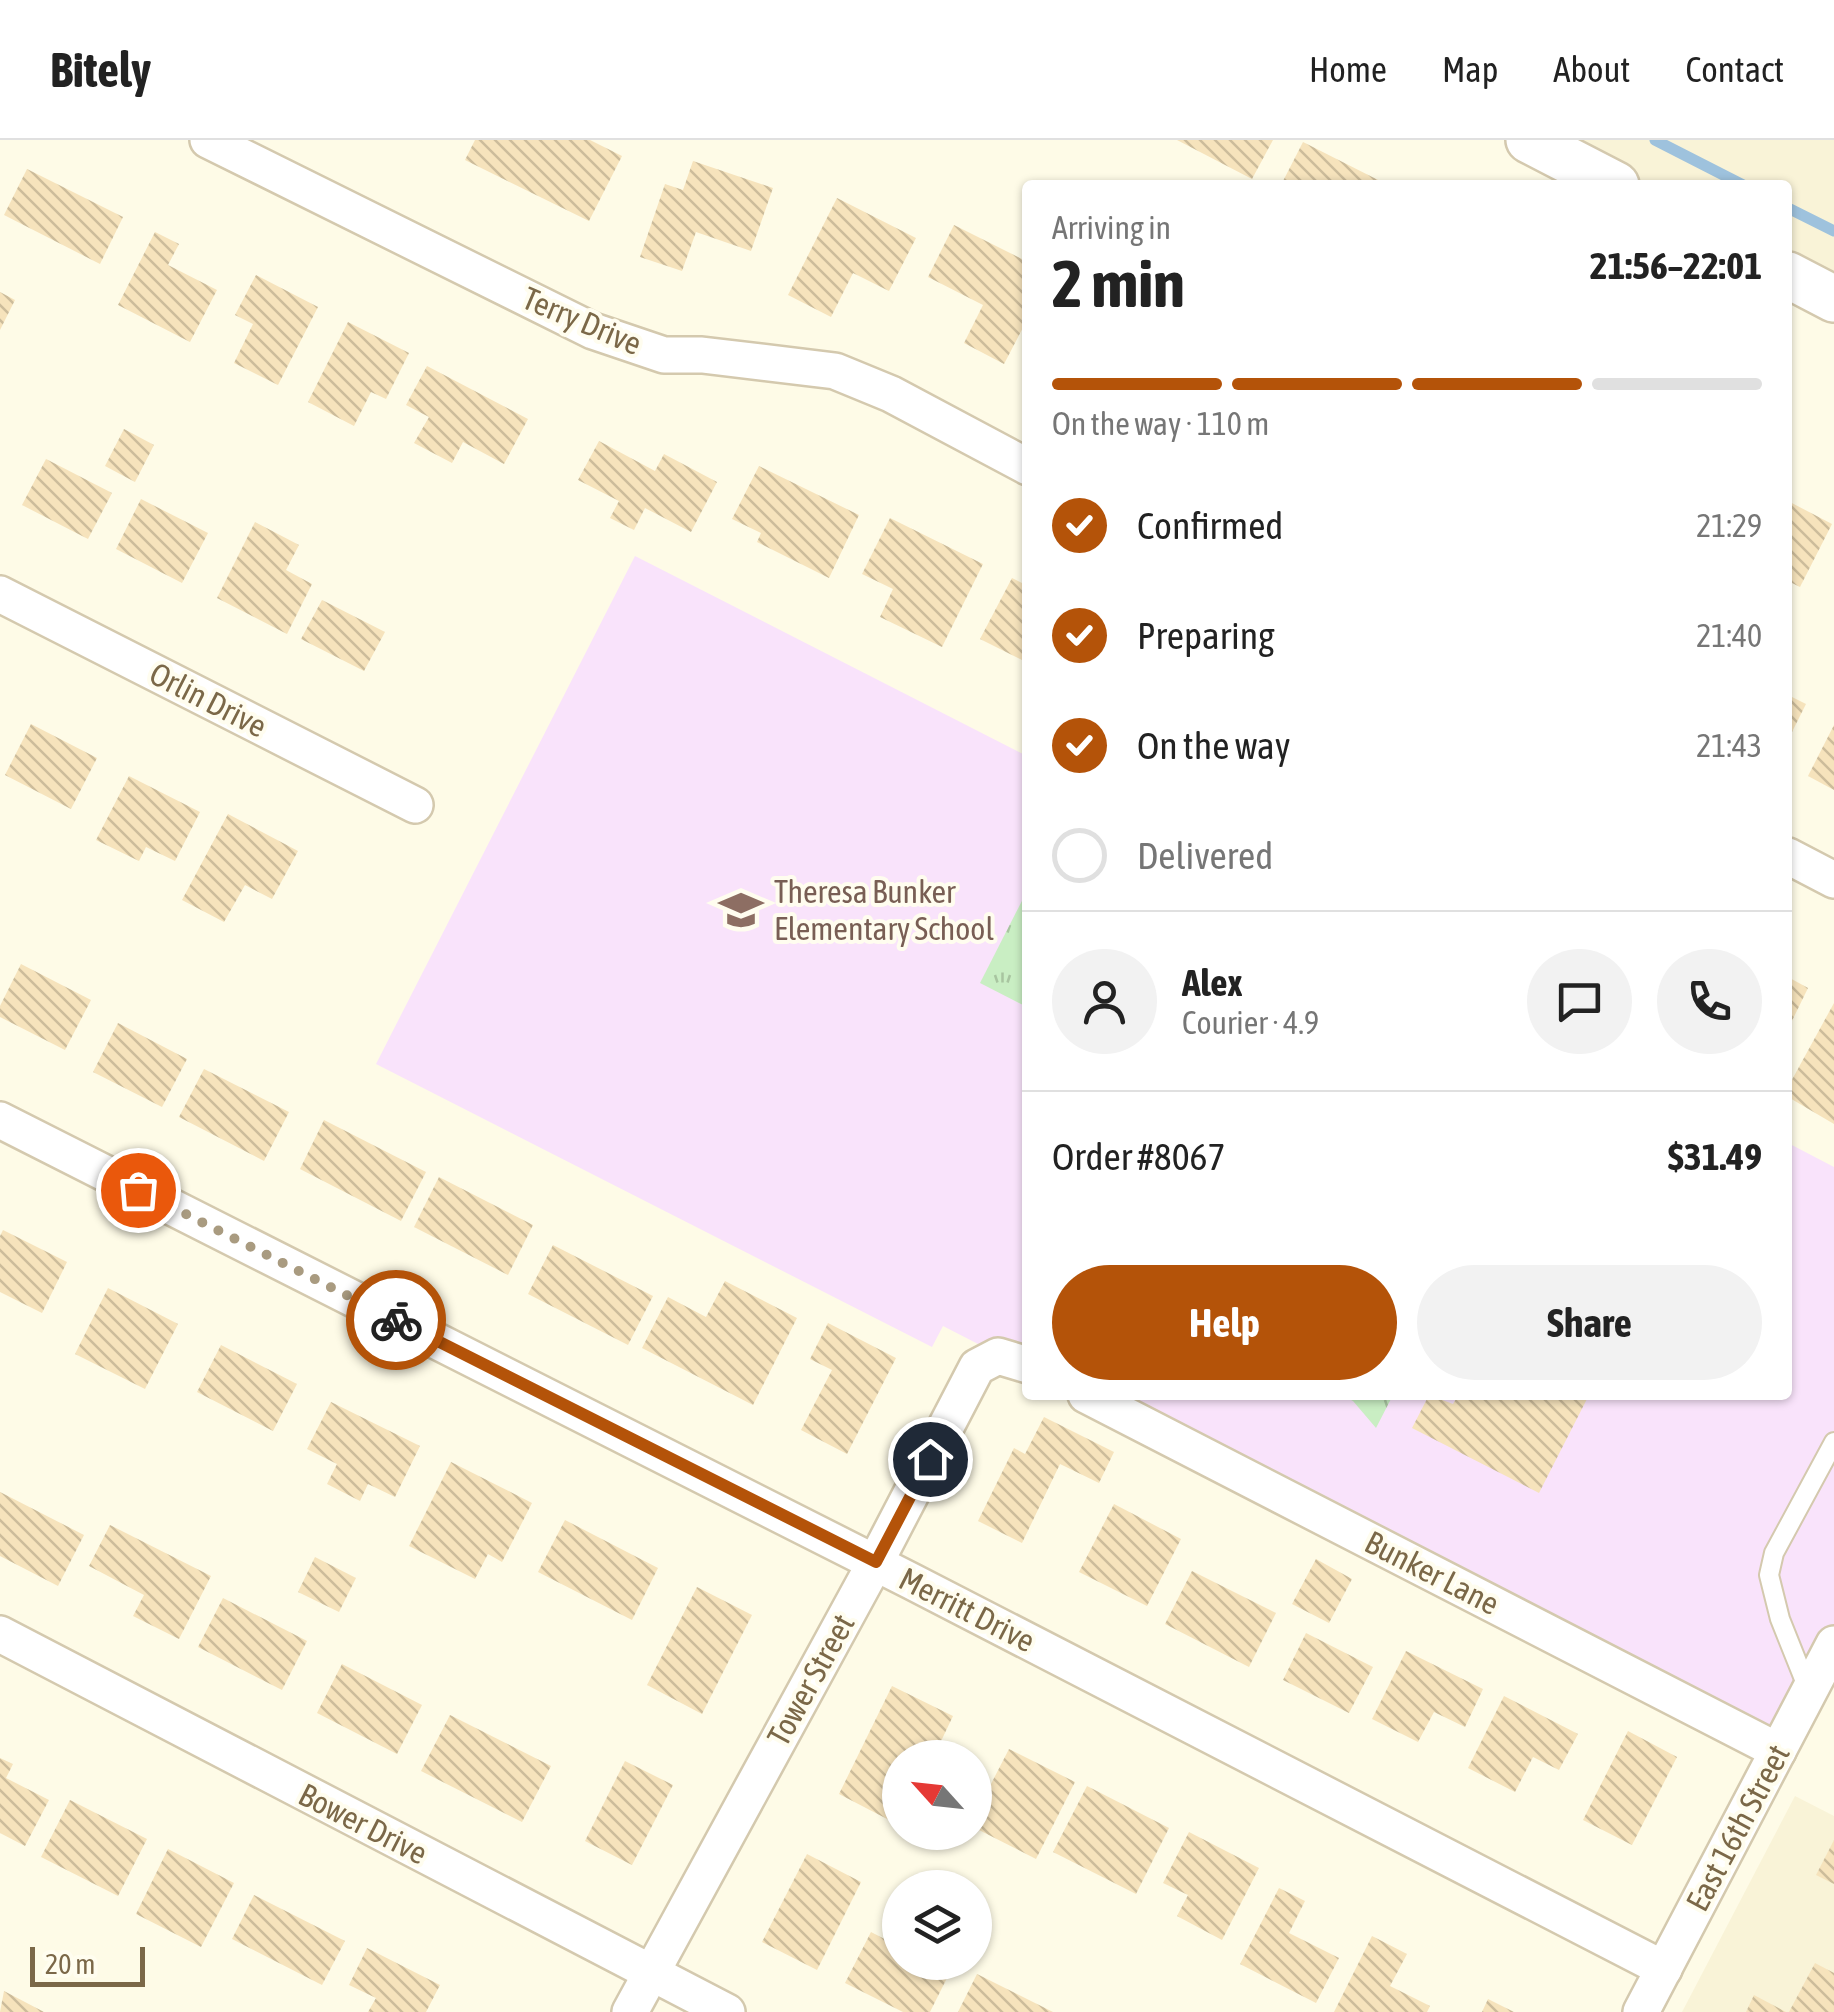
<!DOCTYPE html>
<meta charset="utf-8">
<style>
:root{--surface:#fff;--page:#f2f2f2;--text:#222;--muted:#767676;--line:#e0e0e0;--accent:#b45309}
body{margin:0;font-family:"Asap Condensed",sans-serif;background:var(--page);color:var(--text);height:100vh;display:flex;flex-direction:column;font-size:38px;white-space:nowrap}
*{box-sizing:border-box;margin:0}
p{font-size:32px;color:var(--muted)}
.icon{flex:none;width:55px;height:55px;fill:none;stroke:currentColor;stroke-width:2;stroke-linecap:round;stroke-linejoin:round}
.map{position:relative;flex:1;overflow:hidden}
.sheet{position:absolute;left:1022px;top:40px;width:770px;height:1220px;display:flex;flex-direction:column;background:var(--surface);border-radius:10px;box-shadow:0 2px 8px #0004}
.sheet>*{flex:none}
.needle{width:65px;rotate:297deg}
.tools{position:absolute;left:882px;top:1600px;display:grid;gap:20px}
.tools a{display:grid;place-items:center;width:110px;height:110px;border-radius:50%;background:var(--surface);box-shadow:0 2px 8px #0004;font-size:50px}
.scale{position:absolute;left:30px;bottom:25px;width:115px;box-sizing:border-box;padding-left:10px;border:5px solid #7b6848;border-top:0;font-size:28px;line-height:35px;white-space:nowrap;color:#7b6848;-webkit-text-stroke:8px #fffdef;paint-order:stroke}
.pin{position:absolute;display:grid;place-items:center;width:85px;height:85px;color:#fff;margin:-42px;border:5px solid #fff;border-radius:50%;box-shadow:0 2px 10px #0007}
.courier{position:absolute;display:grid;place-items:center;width:100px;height:100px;margin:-50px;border:8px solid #b45309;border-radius:50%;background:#fff;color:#222;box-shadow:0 2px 12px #0007}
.summary em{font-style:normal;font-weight:700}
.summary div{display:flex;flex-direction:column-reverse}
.summary{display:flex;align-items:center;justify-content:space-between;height:170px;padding:0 30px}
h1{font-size:65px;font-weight:700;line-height:75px}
.bar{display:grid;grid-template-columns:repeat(4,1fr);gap:15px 10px;align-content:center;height:120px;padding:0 30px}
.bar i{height:12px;border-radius:8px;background:var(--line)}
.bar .current{background:var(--accent)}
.bar p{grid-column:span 4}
.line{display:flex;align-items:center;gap:25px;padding:0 30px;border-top:2px solid var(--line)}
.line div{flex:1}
.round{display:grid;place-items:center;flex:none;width:105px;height:105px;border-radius:52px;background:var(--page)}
ol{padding:0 30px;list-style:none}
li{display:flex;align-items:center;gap:30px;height:110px}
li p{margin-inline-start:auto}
li .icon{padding:10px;border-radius:50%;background:var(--accent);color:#fff;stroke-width:4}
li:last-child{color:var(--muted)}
li i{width:55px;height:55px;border:5px solid var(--line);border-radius:50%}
.button{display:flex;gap:20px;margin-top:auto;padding:20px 30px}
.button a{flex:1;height:115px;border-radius:60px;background:var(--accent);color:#fff;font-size:40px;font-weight:700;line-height:115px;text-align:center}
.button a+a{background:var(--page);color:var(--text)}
header{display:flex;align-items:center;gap:60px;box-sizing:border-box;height:140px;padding:0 50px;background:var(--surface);border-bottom:2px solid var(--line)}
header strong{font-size:48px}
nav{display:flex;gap:55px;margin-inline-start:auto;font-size:35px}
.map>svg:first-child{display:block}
.residential{fill:#f9f3d7}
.education{fill:#f9e3fb}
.grass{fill:url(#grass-tufts)}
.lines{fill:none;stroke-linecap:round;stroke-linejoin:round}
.stream{stroke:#9ec2dd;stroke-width:11}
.building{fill:url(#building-back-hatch)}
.service-casing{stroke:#d4c9ae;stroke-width:22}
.minor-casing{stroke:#d4c9ae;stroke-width:40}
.tertiary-casing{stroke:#d4c9ae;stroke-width:50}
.service{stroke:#fff;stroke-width:18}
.minor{stroke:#fff;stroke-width:35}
.tertiary{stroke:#fff;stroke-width:45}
.done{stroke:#a99b80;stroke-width:10;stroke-dasharray:0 18}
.route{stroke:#b45309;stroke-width:12}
.labels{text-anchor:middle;stroke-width:8;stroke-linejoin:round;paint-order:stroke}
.street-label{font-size:32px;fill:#7b6848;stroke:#fffdef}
.education-label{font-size:32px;fill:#785e54;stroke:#fffdef;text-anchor:start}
</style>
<header>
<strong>Bitely</strong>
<nav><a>Home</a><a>Map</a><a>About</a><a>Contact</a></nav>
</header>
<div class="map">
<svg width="1834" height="1872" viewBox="0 0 1834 1872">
<defs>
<pattern id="grass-tufts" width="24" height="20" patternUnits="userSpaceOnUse" patternTransform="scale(2.5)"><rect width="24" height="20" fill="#c9eec3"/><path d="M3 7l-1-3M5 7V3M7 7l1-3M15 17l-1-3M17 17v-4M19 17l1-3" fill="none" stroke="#a8c5a0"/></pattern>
<pattern id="building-back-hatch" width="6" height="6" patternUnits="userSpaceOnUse" patternTransform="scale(2.5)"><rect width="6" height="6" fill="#f6e3bc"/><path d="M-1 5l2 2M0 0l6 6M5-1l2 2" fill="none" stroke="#ccbc9b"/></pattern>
</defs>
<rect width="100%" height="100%" fill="#fefbe7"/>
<g class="residential">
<path d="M1529 0H1834V159L1788 135V45H1616Z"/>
<path d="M1795 1656 1834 1676V1872H1682Z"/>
</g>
<g class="education">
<path d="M635 416 1027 616V1229L943 1186 932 1207 376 924Z"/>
<path d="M1788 1003 1834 1027V1504L1778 1611 1079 1255H1788Z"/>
</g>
<g class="grass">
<path d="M1027 751V867L980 843Z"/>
<path d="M1341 1255H1393L1376 1288 1353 1261Z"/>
</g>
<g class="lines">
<g class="stream">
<path d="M1655 0 1743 45"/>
<path d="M1788 68 1834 91"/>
</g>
</g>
<g class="building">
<path d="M475 0H590L622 16 589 81 465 20Z"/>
<path d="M1177 0H1273L1252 39Z"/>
<path d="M1303 2 1388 45H1281Z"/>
<path d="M693 21 773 48 751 111 696 92 682 131 640 117 665 44 683 50Z"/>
<path d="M27 29 123 77 100 124 4 75Z"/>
<path d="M837 58 916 98 889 151 853 133 831 177 788 155Z"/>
<path d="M954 85 1028 122V178L1004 224 964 203 983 165 928 137Z"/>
<path d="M155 92 179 104 168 125 217 150 190 202 118 165Z"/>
<path d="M256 135 318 167 278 245 234 223 253 184 235 175Z"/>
<path d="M0 152 15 160 0 190Z"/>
<path d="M348 182 409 213 386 259 371 252 354 286 308 262Z"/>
<path d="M427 226 528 279 504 324 463 302 452 323 414 303 429 277 406 265Z"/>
<path d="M124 289 154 305 135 342 105 326Z"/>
<path d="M599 301 655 331 664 314 717 342 691 392 645 368 634 390 610 378 619 361 578 340Z"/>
<path d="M46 319 112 353 88 399 22 365Z"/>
<path d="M759 326 859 375 829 438 757 402 761 393 732 379Z"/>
<path d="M141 359 208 393 182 443 116 409Z"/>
<path d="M1788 361 1832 384 1800 447 1788 441Z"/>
<path d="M890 378 983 424 942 507 880 477 893 449 862 434Z"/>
<path d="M255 382 299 405 286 430 312 444 287 494 217 458Z"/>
<path d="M1012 438 1028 446V523L980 499Z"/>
<path d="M322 460 385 492 364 531 301 499Z"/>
<path d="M1788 555 1806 564 1788 600Z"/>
<path d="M31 584 97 618 71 669 5 635Z"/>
<path d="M1834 585V650L1808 636Z"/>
<path d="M129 636 200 672 175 721 146 707 139 721 96 700Z"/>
<path d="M228 674 298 711 272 759 245 745 224 782 182 760Z"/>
<path d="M21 824 91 860 65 910 0 877V866Z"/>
<path d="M1788 837 1808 848 1788 889Z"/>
<path d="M1834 863V984L1788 957V947Z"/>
<path d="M118 883 187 919 162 967 93 932Z"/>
<path d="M204 929 289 972 264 1021 179 977Z"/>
<path d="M324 980 426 1032 401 1081 300 1029Z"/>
<path d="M439 1037 533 1085 508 1135 414 1087Z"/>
<path d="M3 1090 67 1122 42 1173 0 1152V1096Z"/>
<path d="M553 1105 653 1156 628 1205 528 1154Z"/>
<path d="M725 1141 797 1178 753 1265 642 1208 668 1157 706 1177Z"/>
<path d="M108 1148 178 1184 145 1249 75 1214Z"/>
<path d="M828 1183 896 1218 847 1314 801 1290 832 1230 810 1219Z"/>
<path d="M221 1205 297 1244 273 1291 197 1252Z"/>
<path d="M1429 1255 1453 1264 1458 1255H1589L1539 1353 1412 1288Z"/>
<path d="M331 1262 420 1306 395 1357 368 1344 360 1361 327 1344 337 1324 307 1309Z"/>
<path d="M1044 1277 1114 1312 1099 1343 1060 1324 1022 1403 978 1381 1014 1308 1025 1314Z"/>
<path d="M451 1322 532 1363 502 1422 488 1414 475 1439 409 1406Z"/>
<path d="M0 1352 84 1395 58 1446 0 1416Z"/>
<path d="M1114 1364 1181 1399 1147 1466 1079 1432Z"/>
<path d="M565 1380 658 1428 632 1480 538 1432Z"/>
<path d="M110 1385 211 1436 179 1499 133 1476 144 1455 89 1426Z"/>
<path d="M315 1417 356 1438 339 1472 298 1452Z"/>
<path d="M1316 1419 1352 1439 1329 1483 1292 1464Z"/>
<path d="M1192 1431 1276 1473 1249 1527 1165 1484Z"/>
<path d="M697 1447 752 1475 702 1574 647 1545Z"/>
<path d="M223 1458 307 1501 282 1550 198 1507Z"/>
<path d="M1306 1493 1373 1527 1349 1573 1283 1540Z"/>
<path d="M1406 1511 1483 1549 1465 1587 1434 1572 1418 1602 1372 1579Z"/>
<path d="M342 1524 422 1565 397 1614 317 1573Z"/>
<path d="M892 1546 953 1576 933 1618H900V1664L891 1681 839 1654Z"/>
<path d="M1504 1556 1578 1594 1559 1630 1533 1617 1515 1652 1468 1628Z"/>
<path d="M450 1575 551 1626 522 1682 421 1631Z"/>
<path d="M1628 1591 1677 1617 1632 1705 1583 1680Z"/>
<path d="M1009 1609 1075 1642 1036 1719 975 1688V1675Z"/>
<path d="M0 1618 13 1624 6 1638 49 1660 25 1706 0 1693Z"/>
<path d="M625 1621 673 1645 632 1725 585 1701Z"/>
<path d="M1087 1646 1169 1688 1136 1754 1053 1712Z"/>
<path d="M70 1660 147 1699 118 1756 41 1717Z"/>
<path d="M1189 1692 1259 1728 1222 1800 1177 1776 1188 1755 1163 1743Z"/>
<path d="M1834 1700V1744L1816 1735Z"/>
<path d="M168 1709 234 1743 201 1807 136 1774Z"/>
<path d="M807 1714 861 1742 817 1830 762 1802Z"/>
<path d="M1279 1748 1305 1761 1289 1793 1339 1818 1316 1863 1240 1824Z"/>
<path d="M254 1755 345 1801 322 1845 232 1799Z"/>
<path d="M871 1792 900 1807V1822H931L950 1832 930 1872H903L845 1843Z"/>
<path d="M1372 1796 1407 1814 1390 1846 1430 1866 1427 1872H1334Z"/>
<path d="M367 1808 440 1845 426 1872H368L376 1858 349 1845Z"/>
<path d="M1815 1823 1834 1833V1872H1789Z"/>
<path d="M977 1834 1053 1872H958Z"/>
<path d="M4 1851 44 1872H0Z"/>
<path d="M1754 1855 1786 1872H1746Z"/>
<path d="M1488 1859 1514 1872H1482Z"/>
</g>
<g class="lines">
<g class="service-casing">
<path id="service" d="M1808 1549 1780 1479 1769 1435 1774 1413 1834 1302"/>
</g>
<g class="minor-casing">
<g id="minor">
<path d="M208 0 593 191 664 215H702L835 231 891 254 1028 327"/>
<path d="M0 454 415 665"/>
<path d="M1788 716 1834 740"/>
<path d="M0 980 911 1441 1664 1829"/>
<path d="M1086 1255 1778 1611"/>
<path d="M0 1494 727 1872"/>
<path d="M630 1872 875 1423 977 1227 998 1216 1028 1225"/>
<path d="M1641 1872 1834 1504"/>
</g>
</g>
<g class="tertiary-casing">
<g id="tertiary">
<path d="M1529 0 1616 45"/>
<path d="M1788 135 1834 159"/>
</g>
</g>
<use href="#service" class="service"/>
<use href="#minor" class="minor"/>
<use href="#tertiary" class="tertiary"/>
</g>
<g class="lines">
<path class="done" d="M138 1050 396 1180"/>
<path class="route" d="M396 1180 876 1422 930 1319"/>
</g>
<defs>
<g id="school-bare" transform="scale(3.45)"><path d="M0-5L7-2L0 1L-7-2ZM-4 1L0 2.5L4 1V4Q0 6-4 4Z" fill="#8d6e63" stroke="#fffdef" stroke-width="2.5" paint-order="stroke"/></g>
</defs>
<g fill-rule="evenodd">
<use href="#school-bare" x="741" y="770"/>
</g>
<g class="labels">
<g class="street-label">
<text transform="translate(582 181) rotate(23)" y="11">Terry Drive</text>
<text transform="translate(208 560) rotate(27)" y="11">Orlin Drive</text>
<text transform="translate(1432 1433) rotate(27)" y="11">Bunker Lane</text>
<text transform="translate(967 1470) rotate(27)" y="11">Merritt Drive</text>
<text transform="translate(811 1540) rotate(-61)" y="11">Tower Street</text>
<text transform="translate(363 1684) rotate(27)" y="11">Bower Drive</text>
<text transform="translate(1738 1688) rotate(-62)" y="11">East 16th Street</text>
</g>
<g class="education-label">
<text x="774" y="763">Theresa Bunker<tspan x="774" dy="37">Elementary School</tspan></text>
</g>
</g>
</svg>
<div class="tools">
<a><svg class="needle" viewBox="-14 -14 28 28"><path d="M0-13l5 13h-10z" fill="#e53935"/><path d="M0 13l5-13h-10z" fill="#767676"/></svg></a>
<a><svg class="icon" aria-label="layers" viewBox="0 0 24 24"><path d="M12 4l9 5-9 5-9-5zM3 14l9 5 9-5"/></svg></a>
</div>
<div class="scale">20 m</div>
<div class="pin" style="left:138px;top:1050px;background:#ea580c"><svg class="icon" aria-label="bag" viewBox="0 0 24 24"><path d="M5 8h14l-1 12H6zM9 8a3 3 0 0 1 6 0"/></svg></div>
<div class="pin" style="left:930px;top:1319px;background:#1f2937"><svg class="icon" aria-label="home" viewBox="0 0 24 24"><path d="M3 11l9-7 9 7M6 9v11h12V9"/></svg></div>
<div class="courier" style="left:396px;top:1180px"><svg class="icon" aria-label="bike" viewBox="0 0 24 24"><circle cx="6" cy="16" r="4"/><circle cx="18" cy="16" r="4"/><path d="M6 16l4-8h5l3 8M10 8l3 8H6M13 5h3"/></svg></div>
<section class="sheet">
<div class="summary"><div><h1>2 min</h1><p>Arriving in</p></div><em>21:56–22:01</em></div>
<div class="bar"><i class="current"></i><i class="current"></i><i class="current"></i><i></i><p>On the way · 110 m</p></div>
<ol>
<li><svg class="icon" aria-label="check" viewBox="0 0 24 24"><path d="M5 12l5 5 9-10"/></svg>Confirmed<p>21:29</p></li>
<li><svg class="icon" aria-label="check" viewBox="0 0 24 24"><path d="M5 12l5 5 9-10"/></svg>Preparing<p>21:40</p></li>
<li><svg class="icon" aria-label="check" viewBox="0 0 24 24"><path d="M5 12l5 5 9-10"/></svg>On the way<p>21:43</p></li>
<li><i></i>Delivered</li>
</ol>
<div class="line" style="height:180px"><a class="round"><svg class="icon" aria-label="person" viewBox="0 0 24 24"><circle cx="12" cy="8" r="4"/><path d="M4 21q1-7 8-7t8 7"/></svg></a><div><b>Alex</b><p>Courier · 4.9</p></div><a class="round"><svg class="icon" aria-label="chat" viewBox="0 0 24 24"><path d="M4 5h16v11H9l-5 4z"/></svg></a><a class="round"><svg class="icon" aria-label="phone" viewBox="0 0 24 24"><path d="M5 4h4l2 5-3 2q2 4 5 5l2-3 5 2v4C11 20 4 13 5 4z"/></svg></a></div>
<div class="line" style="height:130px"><div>Order #8067</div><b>$31.49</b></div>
<div class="button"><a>Help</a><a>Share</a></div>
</section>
</div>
